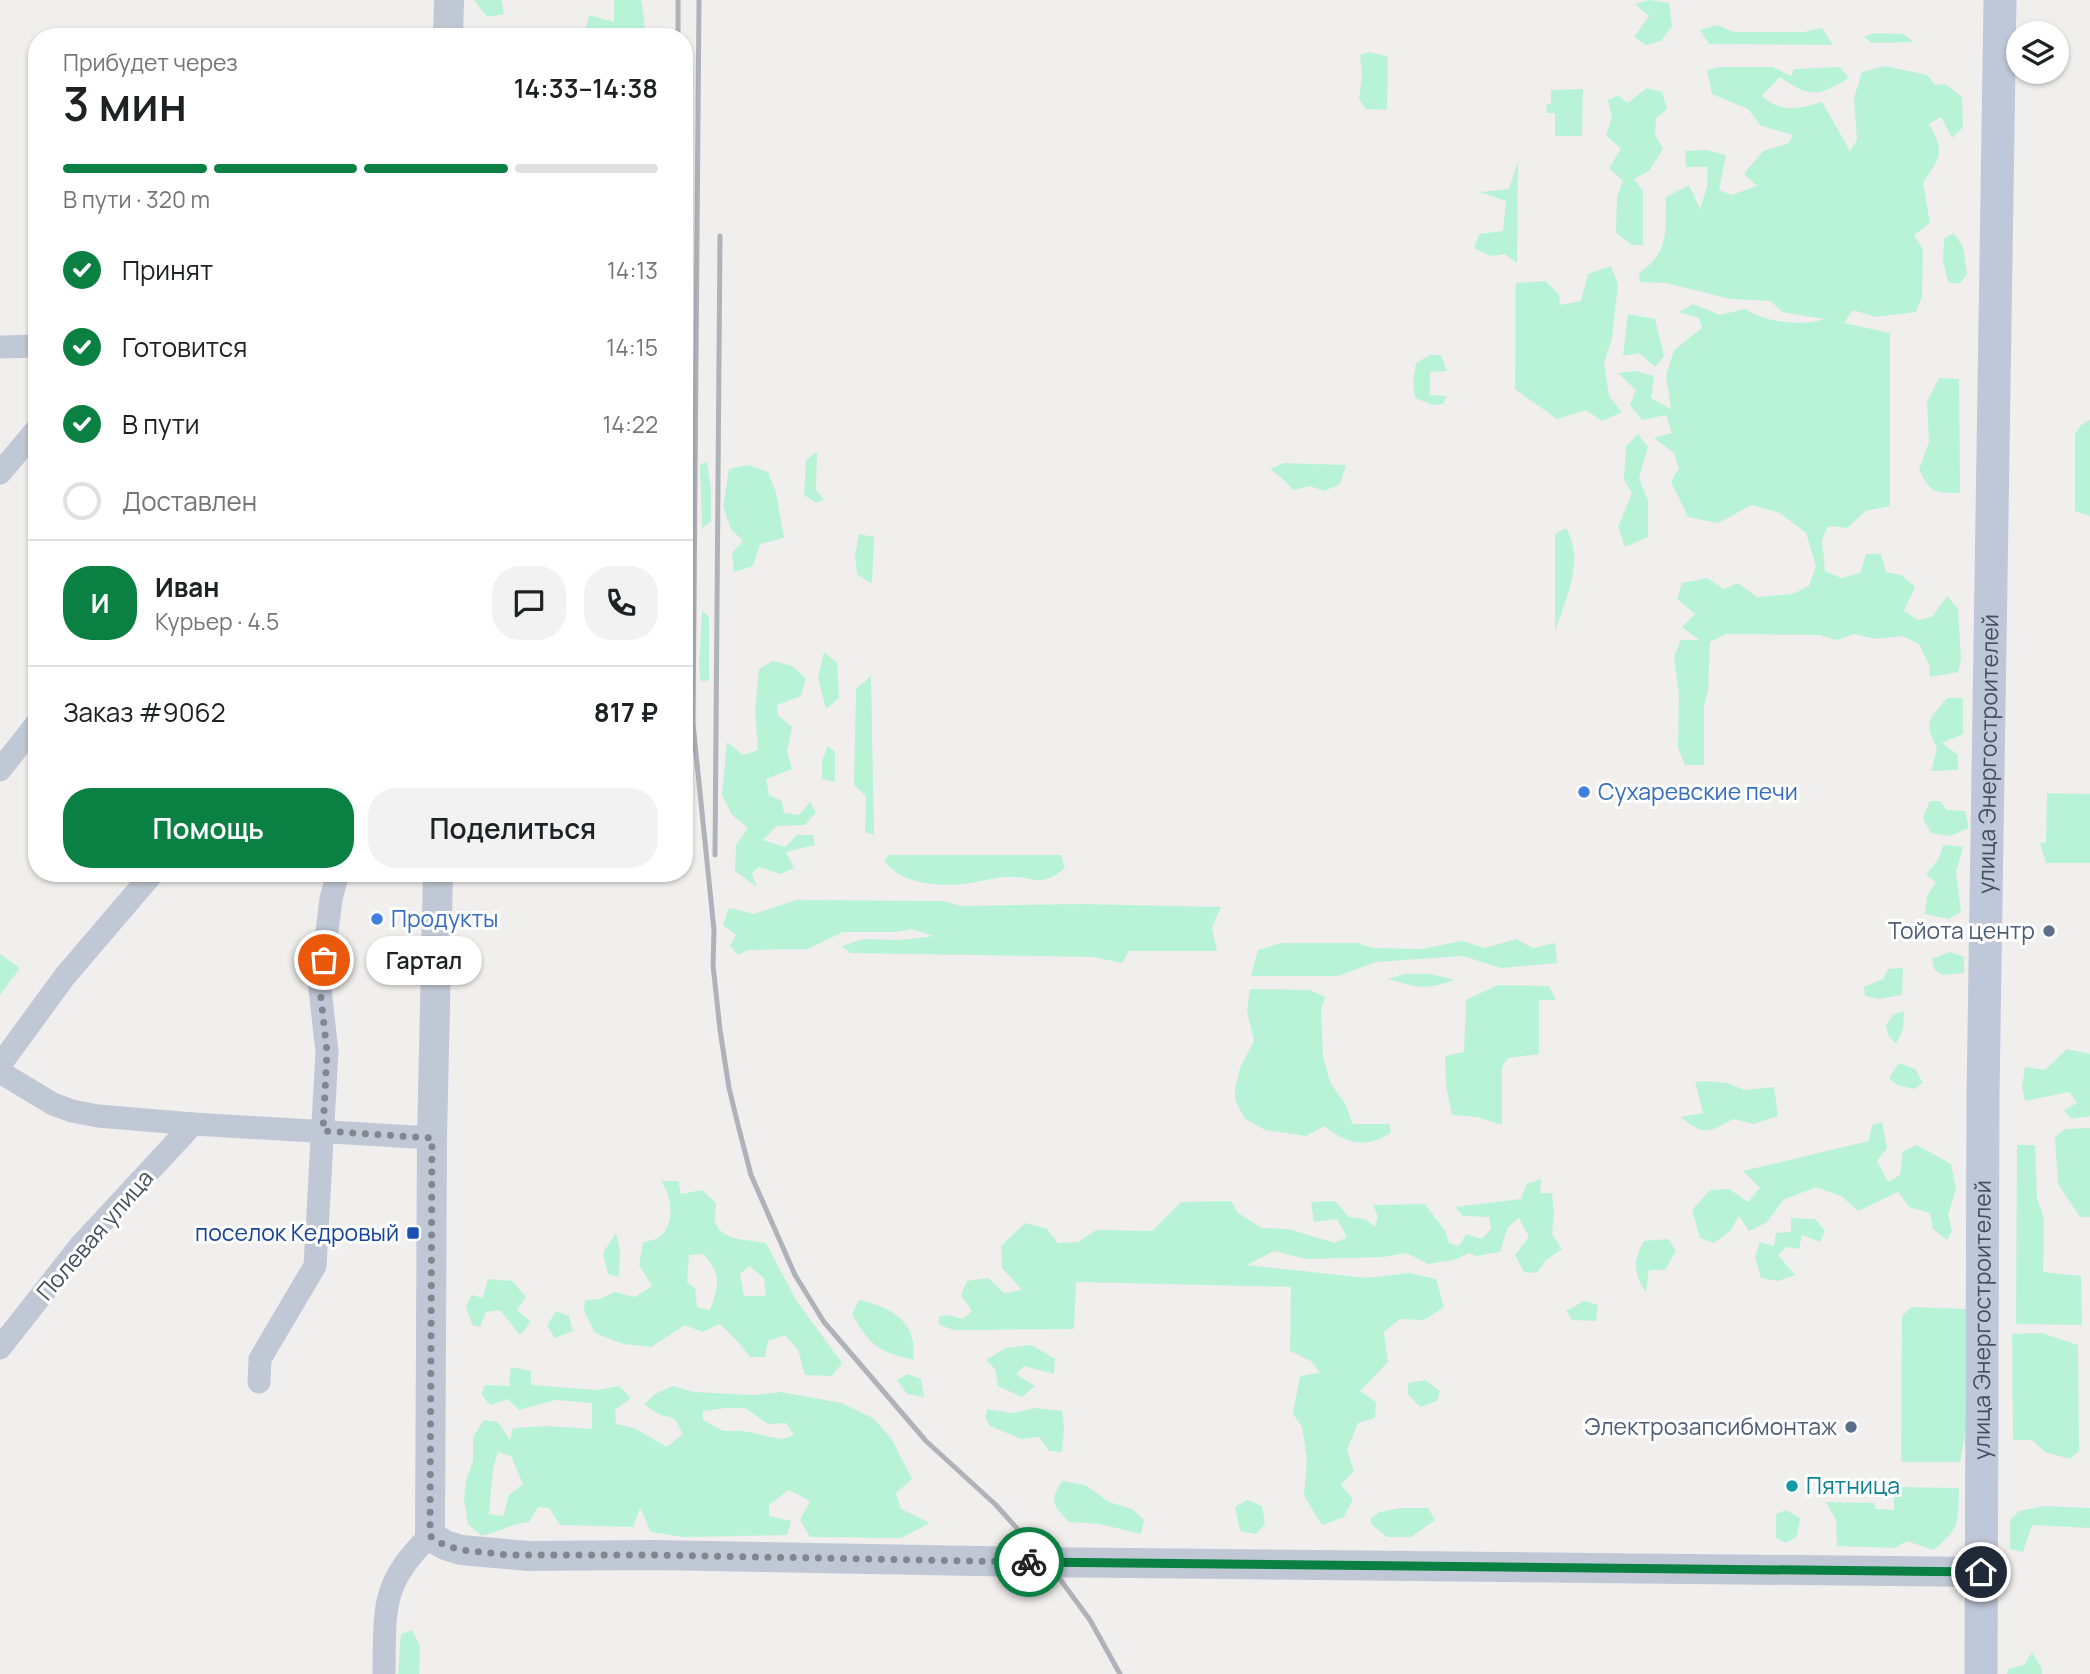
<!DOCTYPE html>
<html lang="ru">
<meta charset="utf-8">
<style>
:root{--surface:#fff;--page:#f2f2f2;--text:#202124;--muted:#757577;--line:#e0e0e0;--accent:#0b8043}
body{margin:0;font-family:Manrope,sans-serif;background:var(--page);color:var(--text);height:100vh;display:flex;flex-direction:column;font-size:26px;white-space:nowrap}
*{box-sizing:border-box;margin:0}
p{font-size:23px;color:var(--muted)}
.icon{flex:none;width:38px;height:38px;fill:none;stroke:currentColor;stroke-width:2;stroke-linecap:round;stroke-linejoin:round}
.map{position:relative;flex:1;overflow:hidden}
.sheet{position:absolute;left:28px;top:28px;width:665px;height:854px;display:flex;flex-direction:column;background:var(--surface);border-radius:28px;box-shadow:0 2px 5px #0004}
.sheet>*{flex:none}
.buttons{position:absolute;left:2006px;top:21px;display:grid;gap:14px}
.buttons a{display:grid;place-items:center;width:63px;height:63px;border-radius:50%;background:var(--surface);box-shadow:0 2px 5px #0004;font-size:35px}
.pin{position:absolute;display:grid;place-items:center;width:60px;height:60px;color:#fff;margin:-30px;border:4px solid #fff;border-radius:50%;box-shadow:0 2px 7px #0007}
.courier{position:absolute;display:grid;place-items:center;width:70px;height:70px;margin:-35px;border:5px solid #0b8043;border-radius:50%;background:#fff;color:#222;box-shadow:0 2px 9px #0007}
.bubble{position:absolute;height:49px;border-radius:24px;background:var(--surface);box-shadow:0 2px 5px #0004;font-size:23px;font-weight:600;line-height:49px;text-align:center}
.headline em{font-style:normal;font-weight:600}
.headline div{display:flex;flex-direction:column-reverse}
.headline{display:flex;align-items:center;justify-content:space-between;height:119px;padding:0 35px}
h1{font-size:46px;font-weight:600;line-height:52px}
.bar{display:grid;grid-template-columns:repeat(4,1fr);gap:10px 7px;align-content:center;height:84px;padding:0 35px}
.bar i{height:9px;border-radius:5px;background:var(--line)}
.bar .selected{background:var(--accent)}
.bar p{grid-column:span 4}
.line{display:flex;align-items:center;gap:18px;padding:0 35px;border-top:2px solid var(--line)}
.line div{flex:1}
.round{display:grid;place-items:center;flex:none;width:74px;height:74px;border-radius:28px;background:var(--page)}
ol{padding:0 35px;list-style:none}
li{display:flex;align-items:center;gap:21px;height:77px}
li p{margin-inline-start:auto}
li .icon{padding:7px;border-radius:50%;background:var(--accent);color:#fff;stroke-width:4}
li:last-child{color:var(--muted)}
li i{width:38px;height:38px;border:4px solid var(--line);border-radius:50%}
.action{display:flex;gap:14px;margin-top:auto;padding:14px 35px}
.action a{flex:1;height:80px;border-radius:28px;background:var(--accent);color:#fff;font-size:28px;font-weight:600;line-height:80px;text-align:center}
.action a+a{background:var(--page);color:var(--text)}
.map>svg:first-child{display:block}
.green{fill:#b8f3d7;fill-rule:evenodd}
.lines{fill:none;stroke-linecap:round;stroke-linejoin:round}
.minor{stroke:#c0c8d5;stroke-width:23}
.tertiary{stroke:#c0c8d5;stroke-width:30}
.secondary{stroke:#bfc8d9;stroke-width:33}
.rail{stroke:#b0b2b9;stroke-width:5}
.done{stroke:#818690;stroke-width:7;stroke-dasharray:0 12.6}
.route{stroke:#0b8043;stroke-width:9}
.shop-dot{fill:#3f7fe0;stroke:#fff;stroke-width:2.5}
.service-dot{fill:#5c6f8a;stroke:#fff;stroke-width:2.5}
.transit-dot{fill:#1a4fb4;stroke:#fff;stroke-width:2.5}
.culture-dot{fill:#0f9aa8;stroke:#fff;stroke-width:2.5}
.labels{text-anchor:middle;stroke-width:6;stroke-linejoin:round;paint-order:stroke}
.street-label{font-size:23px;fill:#444e5d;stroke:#fff}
.shop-label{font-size:23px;fill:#366cbe;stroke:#fff;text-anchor:start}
.service-label{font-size:23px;fill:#4e5e75;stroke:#fff;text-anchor:end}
.transit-label{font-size:23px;fill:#164399;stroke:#fff;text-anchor:end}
.culture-label{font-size:23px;fill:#0d838f;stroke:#fff;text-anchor:start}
</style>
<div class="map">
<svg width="2090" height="1674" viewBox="0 0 2090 1674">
<rect width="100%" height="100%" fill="#f1eeee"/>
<g class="green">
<path d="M474 0H501L504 14 487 17Z"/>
<path d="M614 0H641L644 17 645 37H586L585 31 589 15 614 22Z"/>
<path d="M1649 0 1669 3 1672 26 1661 41 1646 45 1634 37 1649 16 1635 4Z"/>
<path d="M1717 25 1734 32H1804L1822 28 1833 45 1709 44 1700 30Z"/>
<path d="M1873 33 1903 34 1914 42 1872 43 1864 37Z"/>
<path d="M1370 52 1388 57 1387 110 1366 109 1359 99 1362 77 1360 55Z"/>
<path d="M1885 66 1927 75 1935 85 1945 84 1962 97 1963 127 1952 138 1941 117 1929 124C1946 154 1940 156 1923 183L1930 223 1914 235 1923 250 1922 296 1916 312 1876 317 1853 310 1844 323 1890 333V506L1866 511 1847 528 1828 526 1822 540 1825 571 1841 578 1860 573 1866 554H1881L1886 572 1901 575 1915 587 1904 611 1918 620 1932 617 1947 596 1958 609 1961 659 1958 672 1930 677 1929 665 1919 644 1902 636 1876 639 1854 634 1837 640 1819 635 1726 634 1710 642 1708 690 1704 705V765H1685L1678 748 1679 694 1674 656 1681 640H1699L1682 627 1695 614 1677 599 1682 583 1707 578 1724 589 1738 583 1757 597 1793 594 1809 586 1816 566 1806 533 1780 513 1752 505 1718 523 1688 517 1671 482 1679 468 1674 453 1654 438 1672 433 1666 415 1642 420 1630 405 1636 390 1618 373 1635 371 1654 376 1651 398 1671 409 1666 376 1674 350 1702 328 1699 318 1679 312 1693 304 1720 315 1745 309C1765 322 1801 327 1824 319L1782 312 1771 301 1731 299 1666 283 1640 282 1639 273C1670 252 1665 232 1666 197L1689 185 1700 209 1707 187 1708 167H1686L1685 151 1707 150 1726 155 1719 190 1731 195 1757 186 1744 174 1763 151 1789 143 1793 135 1761 126 1748 109 1712 94 1707 70 1719 67H1773L1791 76 1794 69 1840 67 1849 78C1818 96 1811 99 1780 77L1762 96C1780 113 1800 109 1822 102L1850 151 1857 140 1854 98 1862 72Z"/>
<path d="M1647 88 1662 92 1667 109 1656 118 1655 135 1663 149 1649 171 1634 179 1643 191V245H1632L1616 233 1617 197 1623 181 1609 168 1621 149 1606 135 1612 118 1608 100 1618 95 1627 103Z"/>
<path d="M1583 89 1582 136H1555V113H1547L1546 105 1551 104V90Z"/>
<path d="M1518 161 1517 263 1505 254 1491 256 1474 248 1479 234 1503 231 1506 201 1480 192 1509 189Z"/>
<path d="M1954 233 1963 247 1967 274 1959 284 1948 282 1943 260 1944 239Z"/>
<path d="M1611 266 1618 284 1612 338 1604 363 1609 396 1622 412 1602 421 1586 410 1557 419 1515 389 1516 283 1546 281 1559 295 1560 305 1581 301 1588 274Z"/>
<path d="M1628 314 1655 319 1664 356 1655 367 1639 353 1623 356Z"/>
<path d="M1430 355H1441L1447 371 1430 372V395L1447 396 1443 404 1432 405 1415 398 1413 382 1416 363Z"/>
<path d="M1939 378 1959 379 1960 493C1935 493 1931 493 1919 470L1929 442 1927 402Z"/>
<path d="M2090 420V516L2075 511V434L2081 425Z"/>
<path d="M1638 434 1648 447 1639 478 1648 501V537L1625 547 1618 527 1632 493 1624 480 1626 446Z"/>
<path d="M817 452 816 490 824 500 816 503 804 495 806 460Z"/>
<path d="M707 462 711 489V522L702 528 700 464Z"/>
<path d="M1284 463 1346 465 1340 484 1324 491 1310 486 1293 490 1283 479 1270 469Z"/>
<path d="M748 465 768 472 776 492 784 538 760 544 753 566 734 572 732 553 743 541 731 529 723 507 729 469Z"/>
<path d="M1566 528C1585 560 1566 599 1555 631V534Z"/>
<path d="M859 534 874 537 872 584 857 574 855 557Z"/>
<path d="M702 610 709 617V680L701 682 699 665Z"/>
<path d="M824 652 837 663 839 698 826 709 818 678Z"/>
<path d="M773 661 792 666 806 679 801 696 777 705 778 715 792 727 787 751 792 769 766 779 769 795 782 801 784 813 799 815 810 802 816 812 805 825 777 826 763 840 785 847 797 835H813L815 845 786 852 794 868 781 874 759 867 752 873 757 887 735 871 736 845 748 828 732 815 722 795 727 742 743 755 758 750 755 710 759 669Z"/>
<path d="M871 676 874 835 865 832 866 796 854 785 856 689Z"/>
<path d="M1947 698H1963V734L1942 743 1958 755V770L1931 771 1937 748C1923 721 1929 720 1947 698Z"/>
<path d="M828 746 835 752V782L822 779V761Z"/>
<path d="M2047 793 2090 794V863H2046L2040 843 2046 842Z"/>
<path d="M1930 801H1940L1947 810 1965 811 1969 828 1950 836 1931 833 1923 818Z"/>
<path d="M1943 845 1963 847 1956 872 1961 912 1948 919 1925 914 1927 896 1936 882 1926 875 1939 858Z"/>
<path d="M890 855H1061L1065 868C1039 890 1032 875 1005 877 990 878 976 883 962 884 936 887 898 883 884 860Z"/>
<path d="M796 900 943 901 961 906 1080 904 1221 907 1212 928 1217 951H1129L1122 963 1094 957 850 953 842 946 864 939 901 940 934 936 911 929 896 932H843L808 949 747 950 738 955 730 946 736 935 723 925 729 908 754 914Z"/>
<path d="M1516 939 1533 948 1555 943 1557 963 1501 968 1463 956 1376 962 1338 976H1251L1258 950 1282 943H1357L1373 948 1422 949 1462 941 1485 948Z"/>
<path d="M1950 952 1964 957V973L1942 975 1934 969 1932 959Z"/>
<path d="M0 954 20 968 0 995Z"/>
<path d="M1903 968 1902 995 1878 999 1865 996 1864 987 1883 979 1888 969Z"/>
<path d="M1404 974H1430L1455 980C1426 990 1418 988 1388 979Z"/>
<path d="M1498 985 1549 986 1556 1000H1539V1054L1508 1058 1502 1067V1125L1477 1117 1452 1115 1446 1085 1445 1056 1464 1052 1466 1000Z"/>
<path d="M1250 989 1310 990 1325 997 1321 1010 1323 1056 1330 1082 1345 1104 1353 1124H1390L1391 1133C1364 1149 1348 1144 1324 1126L1306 1136 1265 1130 1244 1118 1235 1099V1089L1240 1068 1254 1041 1247 1011Z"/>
<path d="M1904 1011 1903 1029 1896 1044 1888 1035 1886 1025 1893 1015Z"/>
<path d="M2067 1049 2090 1054V1116L2071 1119 2064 1110 2077 1103 2069 1092 2025 1101 2022 1087 2025 1067 2045 1070Z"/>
<path d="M1899 1063 1915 1069 1923 1083 1914 1089 1897 1085 1889 1078Z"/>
<path d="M1705 1081 1728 1083 1744 1090 1774 1087 1778 1116 1754 1124 1733 1119C1709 1133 1703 1136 1681 1117L1703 1113 1695 1082Z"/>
<path d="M1882 1122 1887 1148 1877 1161 1888 1182 1900 1175 1903 1151 1917 1145 1951 1164 1956 1189 1948 1215 1952 1231 1947 1240 1933 1229 1930 1213 1909 1207 1898 1192 1858 1211 1841 1196 1816 1187 1783 1200 1767 1222 1749 1231 1739 1216 1730 1231 1714 1243 1700 1238 1692 1210 1710 1190 1729 1189 1748 1202 1760 1188 1743 1171 1869 1141 1872 1125Z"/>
<path d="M2090 1128V1217H2080L2058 1184 2055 1137 2065 1129Z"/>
<path d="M2017 1145H2035L2037 1199 2044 1218 2043 1272 2081 1276 2082 1325 2016 1324Z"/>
<path d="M1541 1179 1540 1193H1552L1554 1214 1552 1234 1562 1249 1546 1260 1537 1273 1524 1272 1515 1255 1529 1237 1519 1218 1508 1227 1500 1252 1476 1256 1469 1253 1454 1260 1428 1264 1407 1253 1383 1257 1306 1259 1274 1251 1247 1265 1367 1278 1409 1273 1436 1279 1444 1307 1424 1320 1400 1319 1384 1332 1388 1362 1360 1391 1376 1402 1375 1418 1358 1423 1347 1450 1354 1471 1341 1485 1353 1499 1344 1517 1322 1525 1304 1496 1307 1458 1302 1427 1293 1414 1300 1376 1320 1373 1311 1361 1290 1351 1291 1287 1076 1282 1074 1329 954 1330 939 1325V1317L949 1315 963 1319 972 1311 961 1295 967 1281 988 1278 1004 1293 1022 1290 1002 1268 1001 1246 1025 1223 1047 1229 1058 1243 1078 1242 1096 1230 1152 1231 1181 1202 1231 1201 1238 1213 1262 1228 1288 1229 1335 1243 1347 1237 1337 1219 1314 1222 1311 1202 1335 1201 1349 1217 1365 1219 1375 1227 1378 1217 1373 1205 1425 1204 1445 1231 1449 1243 1459 1246 1466 1234 1482 1239 1491 1229 1489 1217 1463 1216 1455 1207 1521 1199 1527 1184Z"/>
<path d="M661 1181H678L681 1194 702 1190 716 1203C716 1208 714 1216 715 1221 719 1241 750 1240 766 1243L796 1300 842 1363 832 1376 805 1375 798 1350 785 1335 768 1341 765 1357H750L739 1343 720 1324 702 1332 685 1325 651 1347 623 1344 595 1333 584 1311 585 1300 600 1299 614 1292 635 1297 652 1286 639 1265 643 1242C648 1241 655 1240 659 1237 676 1225 672 1196 661 1181ZM703 1254C722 1274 719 1285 710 1310L697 1307 695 1288 687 1282 689 1255ZM749 1266 764 1278 766 1296H744L740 1274Z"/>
<path d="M1791 1218 1815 1219 1825 1231 1820 1242 1802 1235 1799 1249 1787 1247 1778 1255 1795 1275 1778 1281 1761 1278 1755 1257 1760 1242 1774 1246 1776 1233 1791 1232Z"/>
<path d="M616 1233 620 1252 619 1277 608 1274 603 1253Z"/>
<path d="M1668 1239 1676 1251 1665 1270H1649L1646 1292C1633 1273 1633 1261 1644 1241Z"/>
<path d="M488 1279 512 1281 526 1297 517 1310 531 1322 520 1335 500 1310 486 1312 480 1327 472 1325 466 1306 472 1295 483 1298Z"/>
<path d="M859 1300C893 1308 918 1322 913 1360 878 1351 870 1346 852 1314Z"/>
<path d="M1584 1301 1598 1305 1596 1321 1572 1320 1566 1311Z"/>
<path d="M1912 1307 1966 1309 1965 1435 1960 1462H1901L1902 1316Z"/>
<path d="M556 1311 569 1316 573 1331 555 1338 547 1326Z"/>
<path d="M2042 1333 2078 1345 2079 1451 2070 1459 2045 1452 2032 1440H2013L2012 1334Z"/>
<path d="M1032 1345 1055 1359 1054 1374 1024 1366 1016 1374 1035 1386 1022 1397 998 1386 995 1369 986 1360 1006 1348Z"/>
<path d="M511 1367 531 1371V1385L597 1390 619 1386 631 1398 615 1410 616 1424 634 1428 667 1447 683 1434 674 1418 660 1415 644 1404 655 1394 673 1386 694 1392 753 1395 781 1392 841 1403 873 1418 891 1438 912 1479 896 1493 901 1509 930 1523 901 1538 810 1537 800 1520 810 1501 789 1490 769 1505V1516L791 1521 787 1535 683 1537 651 1532 640 1508 633 1527 560 1525 549 1508 538 1507 529 1522C513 1523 499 1532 482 1536L468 1524 464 1499 466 1480 473 1461V1437L484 1420 498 1422 510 1440 513 1428 548 1426 592 1429V1403L555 1400 519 1410 508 1399 490 1405 481 1394 485 1385 509 1386ZM726 1408H745L768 1424 786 1423 794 1435 782 1439 743 1431H723L703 1420V1411ZM498 1452 511 1456 523 1484 509 1495 503 1516 489 1514 493 1468Z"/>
<path d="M908 1374 921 1379 924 1397 907 1394 897 1380Z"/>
<path d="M1425 1380 1440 1391 1437 1401 1420 1407 1408 1394V1383Z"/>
<path d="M1035 1408 1062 1411 1064 1429 1062 1452 1049 1451 1039 1437 1021 1439 990 1426 985 1417 987 1409 1013 1413Z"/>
<path d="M1062 1481 1085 1485 1109 1502 1132 1509 1144 1520 1141 1534 1100 1524 1069 1522C1053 1505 1049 1502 1062 1481Z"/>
<path d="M1894 1487 1959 1488C1958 1522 1961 1528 1933 1550L1907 1541 1894 1548 1837 1546 1836 1520 1826 1502 1875 1503V1509L1894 1510Z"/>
<path d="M1247 1500 1262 1506 1265 1524 1256 1534 1240 1531 1235 1507Z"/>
<path d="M2045 1506 2090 1508V1528L2032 1525 2023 1552 2010 1549V1520L2019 1511Z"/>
<path d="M1400 1508H1428L1435 1520 1411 1537H1387L1371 1524V1518L1380 1512Z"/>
<path d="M1786 1510 1800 1518 1797 1536 1786 1543 1776 1538V1514Z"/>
<path d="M412 1630 420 1647 419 1674H398L401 1634Z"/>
<path d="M2032 1652 2042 1669V1674H2007L2008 1669 2024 1665Z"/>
</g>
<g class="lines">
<g class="minor">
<path d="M0 347 37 346"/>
<path d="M0 473 37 429"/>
<path d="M0 770 37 723"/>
<path d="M0 1065 65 976 153 873"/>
<path d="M0 1072 53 1104 72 1111 98 1116 193 1124 432 1138"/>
<path d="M0 1348 80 1246 193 1124"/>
<path d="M259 1382 260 1359 315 1266 327 1052 320 989 331 899 338 873"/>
<path d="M384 1674C385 1610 380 1583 430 1536"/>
</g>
<g class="tertiary">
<path d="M448 37 449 0"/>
<path d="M438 873 432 1138 430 1536 445 1545 461 1550 528 1556 652 1555 1034 1562 1981 1572"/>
</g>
<path class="secondary" id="s1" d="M1981 1674 1983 1096 2000 0"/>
<g class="rail">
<path d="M699 0 693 724 714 930 713 965 720 1030 729 1088 738 1125 751 1175 795 1275 824 1322 926 1441 996 1505 1048 1563 1090 1620 1120 1674"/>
<path d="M678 37V0"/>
<path d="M715 855 720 236"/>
</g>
</g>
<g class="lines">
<path class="done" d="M324 960 320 989 327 1052 323 1131 432 1138 430 1536 444 1545 461 1550 509 1555H652L1029 1562"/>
<path class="route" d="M1029 1562 1981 1572"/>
</g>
<g class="shop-dot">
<circle cx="1584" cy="792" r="7"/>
<circle cx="377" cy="919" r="7"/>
</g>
<g class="service-dot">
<circle cx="2049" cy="931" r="7"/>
<circle cx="1851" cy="1427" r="7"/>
</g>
<rect class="transit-dot" x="406" y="1226" width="14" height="14" rx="3.5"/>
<circle class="culture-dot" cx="1792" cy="1486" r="7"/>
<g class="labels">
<g class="street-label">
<text dy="8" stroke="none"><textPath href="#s1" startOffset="920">улица Энергостроителей</textPath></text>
<text transform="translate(95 1235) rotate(-49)" y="8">Полевая улица</text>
<text dy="8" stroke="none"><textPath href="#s1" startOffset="354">улица Энергостроителей</textPath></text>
</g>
<g class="shop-label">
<text x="1598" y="800">Сухаревские печи</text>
<text x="391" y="927">Продукты</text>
</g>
<g class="service-label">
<text x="2035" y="939">Тойота центр</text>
<text x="1837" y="1435">Электрозапсибмонтаж</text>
</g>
<g class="transit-label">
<text x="399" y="1241">поселок Кедровый</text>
</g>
<g class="culture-label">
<text x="1806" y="1494">Пятница</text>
</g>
</g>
</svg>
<div class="buttons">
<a><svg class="icon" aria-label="layers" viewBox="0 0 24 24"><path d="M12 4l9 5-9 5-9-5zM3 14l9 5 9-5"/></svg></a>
</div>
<div class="pin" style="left:324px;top:960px;background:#ea580c"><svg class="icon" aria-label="bag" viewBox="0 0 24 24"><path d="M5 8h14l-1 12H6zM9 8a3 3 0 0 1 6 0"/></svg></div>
<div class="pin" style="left:1981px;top:1572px;background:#1f2937"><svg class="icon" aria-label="home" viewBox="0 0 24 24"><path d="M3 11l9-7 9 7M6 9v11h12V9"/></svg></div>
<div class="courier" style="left:1029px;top:1562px"><svg class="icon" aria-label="bike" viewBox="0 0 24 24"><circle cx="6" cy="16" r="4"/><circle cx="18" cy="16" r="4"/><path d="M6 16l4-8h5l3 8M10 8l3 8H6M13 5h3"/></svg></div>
<div class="bubble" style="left:366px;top:936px;width:116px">Гартал</div>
<section class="sheet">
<div class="headline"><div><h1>3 мин</h1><p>Прибудет через</p></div><em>14:33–14:38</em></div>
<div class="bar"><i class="selected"></i><i class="selected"></i><i class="selected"></i><i></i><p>В пути · 320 m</p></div>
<ol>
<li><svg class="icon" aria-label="check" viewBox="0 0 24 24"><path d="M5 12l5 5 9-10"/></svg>Принят<p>14:13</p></li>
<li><svg class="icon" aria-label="check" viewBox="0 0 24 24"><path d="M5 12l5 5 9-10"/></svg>Готовится<p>14:15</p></li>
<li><svg class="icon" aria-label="check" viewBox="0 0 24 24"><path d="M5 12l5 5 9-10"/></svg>В пути<p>14:22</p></li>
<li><i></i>Доставлен</li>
</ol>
<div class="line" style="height:126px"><b class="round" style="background:var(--accent);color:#fff">И</b><div><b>Иван</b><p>Курьер · 4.5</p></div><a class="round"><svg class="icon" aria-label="chat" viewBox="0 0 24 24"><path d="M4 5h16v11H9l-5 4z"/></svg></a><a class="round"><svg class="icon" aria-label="phone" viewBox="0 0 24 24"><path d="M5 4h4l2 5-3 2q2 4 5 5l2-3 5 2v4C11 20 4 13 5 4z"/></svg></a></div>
<div class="line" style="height:91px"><div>Заказ #9062</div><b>817 ₽</b></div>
<div class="action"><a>Помощь</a><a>Поделиться</a></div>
</section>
</div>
